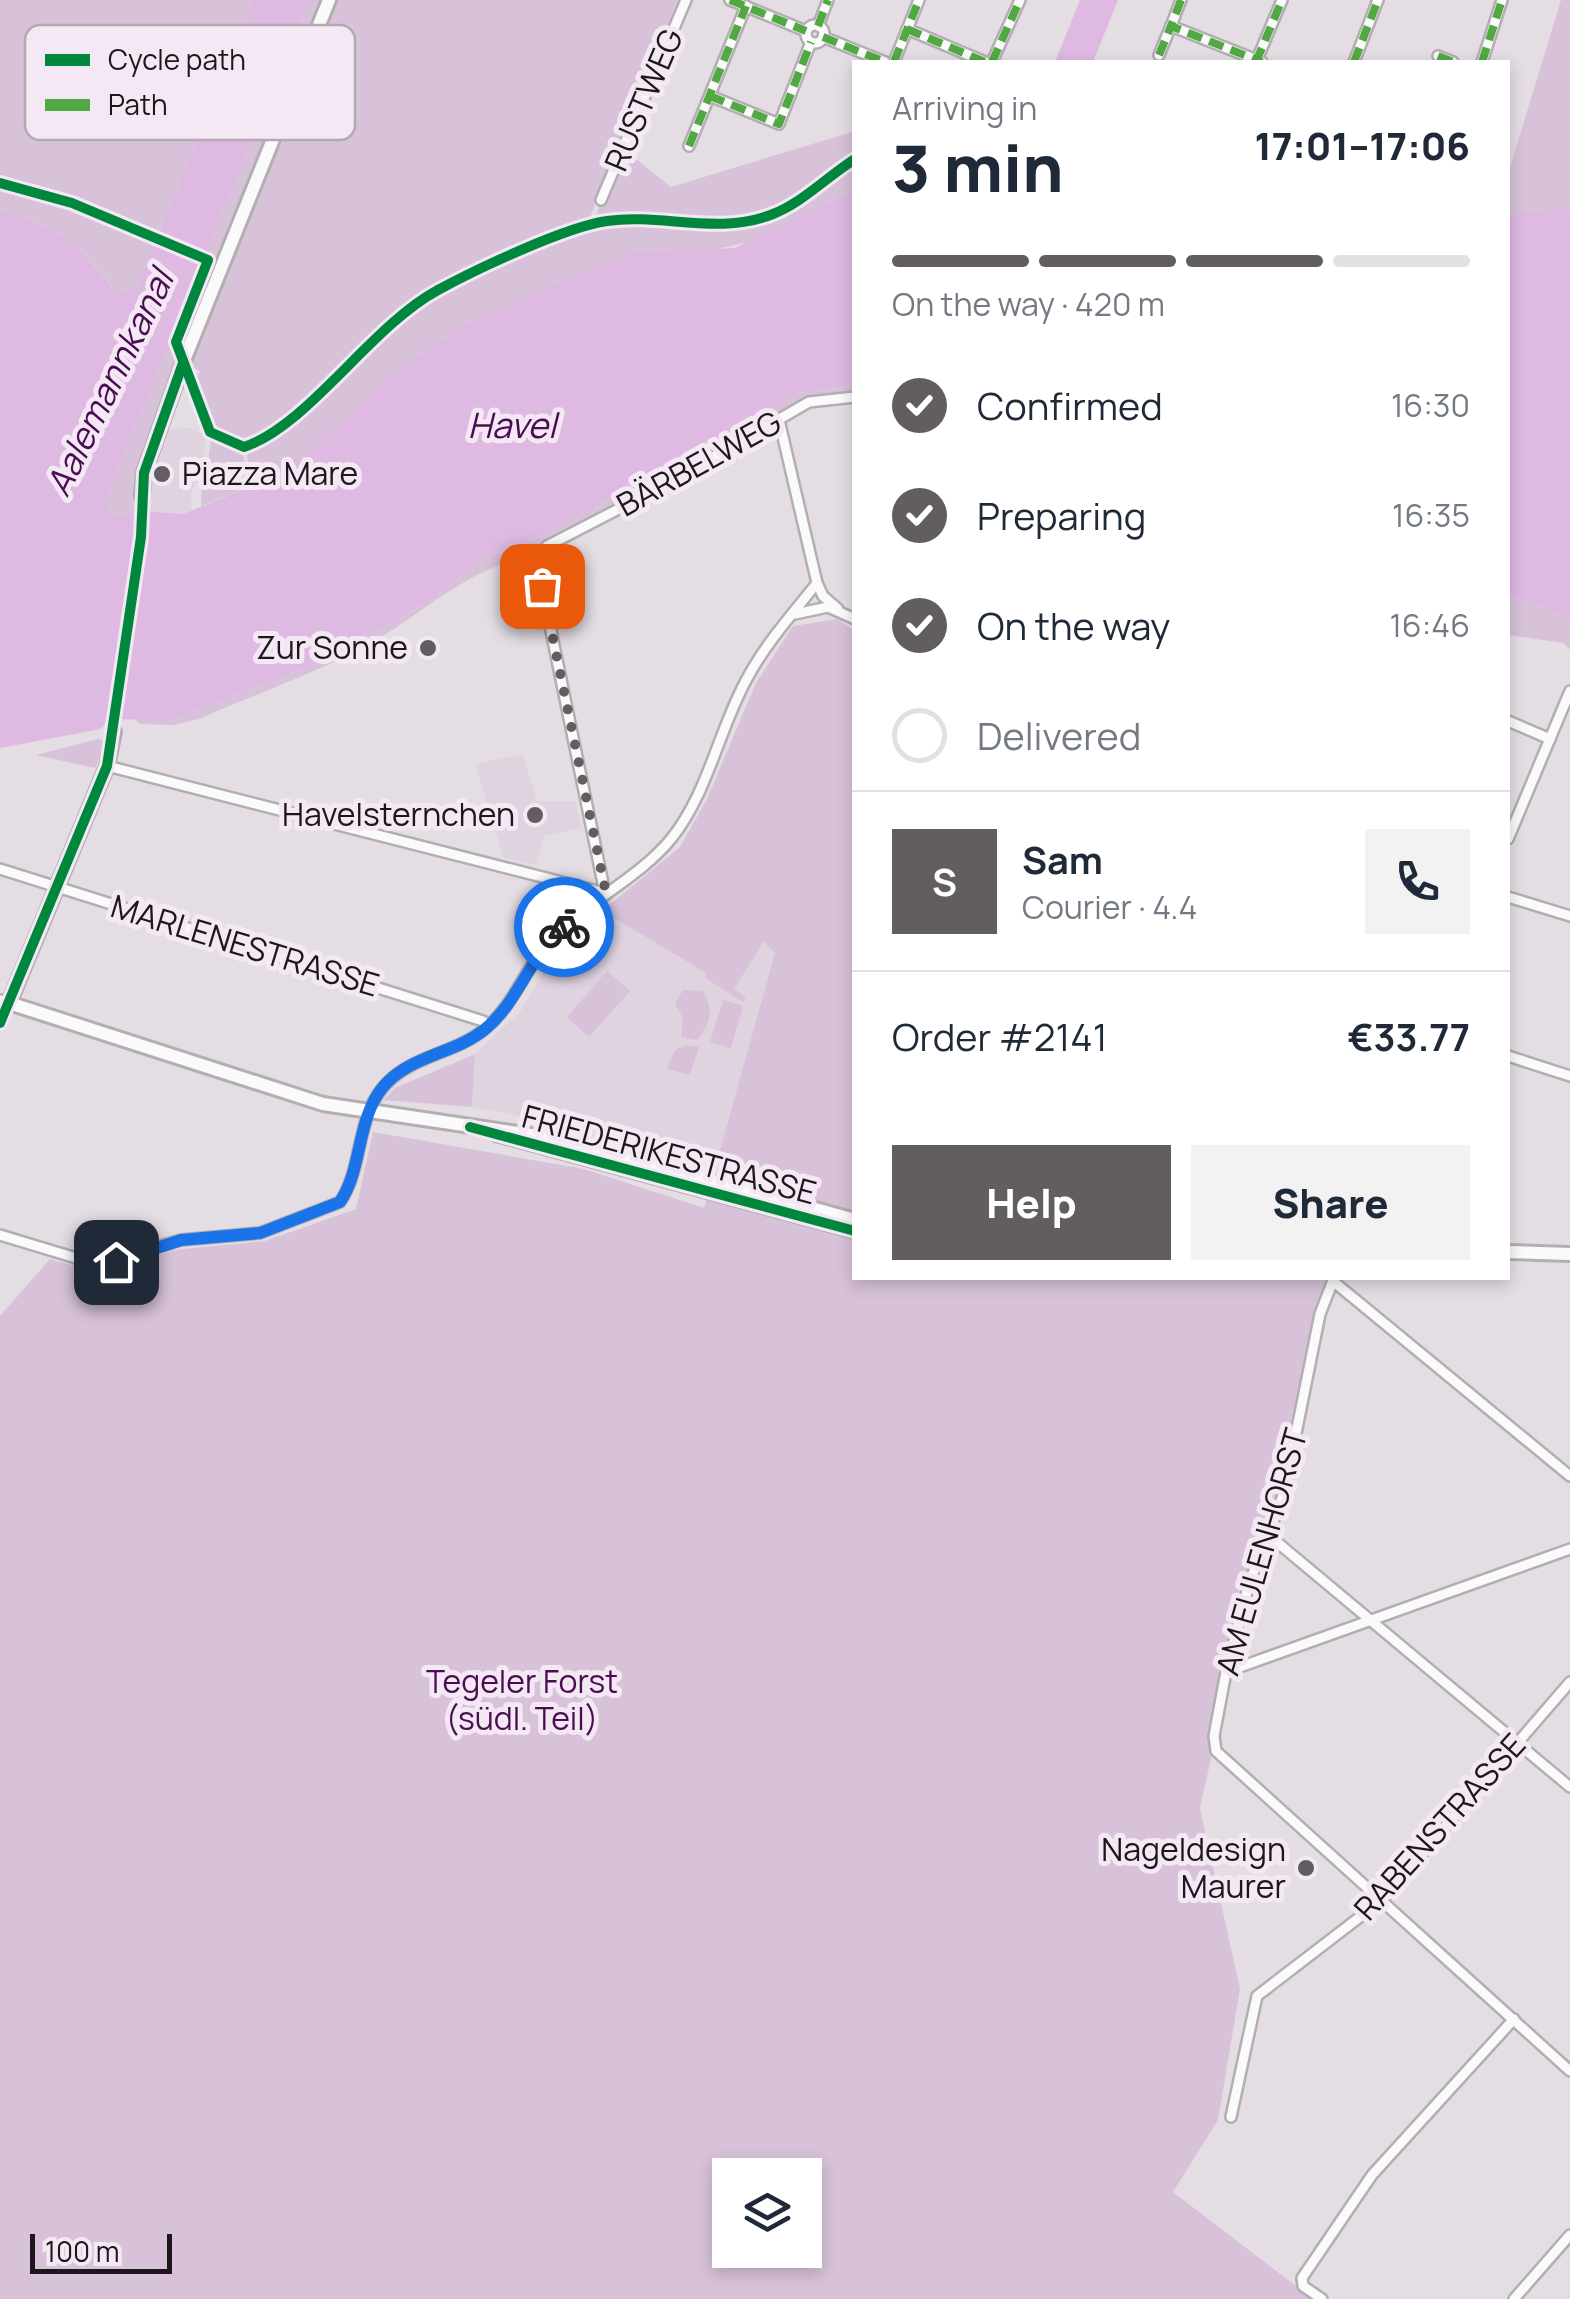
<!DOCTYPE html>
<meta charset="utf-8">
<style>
:root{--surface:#fff;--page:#f2f2f3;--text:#1f2937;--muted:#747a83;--line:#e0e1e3;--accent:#615d61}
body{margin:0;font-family:Manrope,sans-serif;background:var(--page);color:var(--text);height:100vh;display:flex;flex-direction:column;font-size:38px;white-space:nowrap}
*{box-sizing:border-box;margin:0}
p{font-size:32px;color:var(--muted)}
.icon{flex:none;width:55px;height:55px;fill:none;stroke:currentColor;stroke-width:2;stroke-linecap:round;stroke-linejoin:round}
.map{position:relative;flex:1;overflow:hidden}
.sheet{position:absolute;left:852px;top:60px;width:658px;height:1220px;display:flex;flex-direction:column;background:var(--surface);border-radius:0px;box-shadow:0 5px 15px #0003}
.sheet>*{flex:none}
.buttons{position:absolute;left:712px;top:2158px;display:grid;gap:20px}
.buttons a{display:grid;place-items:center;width:110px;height:110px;border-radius:0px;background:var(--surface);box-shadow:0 5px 15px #0003;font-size:50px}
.scale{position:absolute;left:30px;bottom:25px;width:142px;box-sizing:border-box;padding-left:10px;border:5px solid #1b171b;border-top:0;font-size:28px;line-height:35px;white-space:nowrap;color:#1b171b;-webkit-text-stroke:8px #f3e8f4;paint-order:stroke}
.pin{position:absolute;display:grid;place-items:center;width:85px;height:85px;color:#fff;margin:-42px;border-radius:20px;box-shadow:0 5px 15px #0006}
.courier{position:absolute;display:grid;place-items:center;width:100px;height:100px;margin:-50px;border:8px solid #1a73e8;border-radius:50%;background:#fff;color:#222;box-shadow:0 2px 12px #0007}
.headline em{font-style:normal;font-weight:800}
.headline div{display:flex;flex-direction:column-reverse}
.headline{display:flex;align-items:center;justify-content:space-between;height:170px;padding:0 40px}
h1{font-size:65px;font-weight:800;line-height:75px}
.bar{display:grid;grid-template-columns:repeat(4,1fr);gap:15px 10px;align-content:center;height:120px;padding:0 40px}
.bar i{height:12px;border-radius:8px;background:var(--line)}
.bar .on{background:var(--accent)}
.bar p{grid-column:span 4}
.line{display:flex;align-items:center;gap:25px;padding:0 40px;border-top:2px solid var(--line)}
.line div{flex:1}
.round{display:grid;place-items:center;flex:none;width:105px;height:105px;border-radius:0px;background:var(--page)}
ol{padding:0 40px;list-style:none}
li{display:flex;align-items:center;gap:30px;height:110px}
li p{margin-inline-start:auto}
li .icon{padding:10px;border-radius:50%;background:var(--accent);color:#fff;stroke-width:4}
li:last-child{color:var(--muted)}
li i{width:55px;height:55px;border:5px solid var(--line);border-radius:50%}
.primary-button{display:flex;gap:20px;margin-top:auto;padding:20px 40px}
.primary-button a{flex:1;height:115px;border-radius:0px;background:var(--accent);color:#fff;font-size:40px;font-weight:800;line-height:115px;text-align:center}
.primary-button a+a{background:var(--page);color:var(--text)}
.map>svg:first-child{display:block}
.built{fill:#dfd3df}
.green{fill:#d7c2d9;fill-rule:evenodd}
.water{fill:#deb9e2}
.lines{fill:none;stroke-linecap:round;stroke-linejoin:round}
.ferry{stroke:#4a0c52;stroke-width:2.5;stroke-dasharray:12 10;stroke-linecap:butt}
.street-casing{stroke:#b2aeb2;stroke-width:14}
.secondary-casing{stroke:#b2aeb2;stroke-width:18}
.street{stroke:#fbfafb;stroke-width:9}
.secondary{stroke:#fbfafb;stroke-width:12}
.quiet{stroke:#52a943;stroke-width:8;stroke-dasharray:15 8;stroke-linecap:butt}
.cycleway-casing{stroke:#f3e8f4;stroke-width:16}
.cycleway{stroke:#00873e;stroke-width:10}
.done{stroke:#615d61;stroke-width:10;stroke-dasharray:0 18}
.route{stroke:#1a73e8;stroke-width:12}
.poi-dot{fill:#615d61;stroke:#f3e8f4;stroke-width:4}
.labels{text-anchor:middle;stroke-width:10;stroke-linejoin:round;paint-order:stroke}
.street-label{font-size:32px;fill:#1b171b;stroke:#f3e8f4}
.poi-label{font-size:32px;fill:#1b171b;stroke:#f3e8f4;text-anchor:end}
.park-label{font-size:32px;fill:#4a0d52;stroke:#f3e8f4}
.water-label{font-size:35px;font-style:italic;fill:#4a0c52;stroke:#f3e8f4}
.key{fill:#f3e8f4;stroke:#b2a9b3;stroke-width:2.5}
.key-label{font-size:28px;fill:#1b171b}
</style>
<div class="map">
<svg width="1570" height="2299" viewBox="0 0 1570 2299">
<rect width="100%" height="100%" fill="#e4dee4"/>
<g class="built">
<path d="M190 428 206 435 202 468 191 495 192 510 183 514 147 511 160 430Z"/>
<path d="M523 754 537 801H576L581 828 544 836 536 865 503 857 475 764Z"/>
<path d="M602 911 733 989 764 941 776 953 716 1166 570 1126 472 1107 475 1054 520 1012 559 947Z"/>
</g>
<g class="green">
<path d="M0 0H253L138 285 118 296C78 241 66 229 0 211Z"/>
<path d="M309 0H329L134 491 142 511 110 516 105 501Z"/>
<path d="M333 0H678L590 217H595L625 150 671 187 855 131V190L749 242 707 251 628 254 459 328 386 379 289 471 201 506 202 485 243 476 248 467 246 439 217 429 197 378 200 371 187 366Z"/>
<path d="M1561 0H1570V210L1508 214V174Z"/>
<path d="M855 386V394L809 400 524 558C462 570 413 623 356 651 305 677 251 696 199 719L174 725 140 724 133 717 170 720 320 662 430 601 487 555 541 536 676 459 689 460 705 451V438L716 443 798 393Z"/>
<path d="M211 440 242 452 245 462 240 472 205 480Z"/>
<path d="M1508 595 1570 617V650L1564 643 1508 635Z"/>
<path d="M837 619 855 631V1278H1329L1289 1460 1240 1588 1219 1671 1210 1736 1212 1754 1200 1808 1240 1989 1218 2120 1173 2192 1313 2299H0V1316L50 1259 96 1272 119 1269 173 1250 265 1241 356 1209 373 1132 584 1169 704 1208 775 953 764 941 734 989 746 997 743 1002 705 978 706 973 602 911 680 847 707 799 756 683 793 626ZM730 2175H805V2250H730Z"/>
<path d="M98 739 106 741 95 768 36 755Z"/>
<path d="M607 971 630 991 589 1037 567 1017Z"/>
<path d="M683 990 703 991C714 1011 711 1022 697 1040L681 1037 683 1018 675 1003Z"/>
<path d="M723 1000 743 1006 731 1048 710 1042Z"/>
<path d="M686 1045 699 1047 690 1075 667 1069 675 1050Z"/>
<path d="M475 1054 472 1107 384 1100 395 1088Z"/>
</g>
<g class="water">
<path d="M253 0H309L105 501 111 516 142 511 183 514 289 471 386 379 459 328 549 287 630 253 735 248 855 190V386L798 393 715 443 705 438V451L689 460 677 459 541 536 487 555 430 601 320 662 170 720 108 719 101 729 0 748V211C66 229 77 241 117 295L138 285Z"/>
<path d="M1080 0H1118L1093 62H1055Z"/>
<path d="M1565 209 1570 210V617L1508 595V214Z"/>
</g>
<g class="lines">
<path class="ferry" d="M115 720 142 511"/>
<g class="street-casing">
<g id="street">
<path d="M730 0 806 31"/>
<path d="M1181 0 1171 26 1262 62"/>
<circle cx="815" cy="34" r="9"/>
<path d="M818 26 828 0"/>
<path d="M907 29 985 62"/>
<path d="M823 37 885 62"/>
<path d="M1159 55 1171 26"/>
<path d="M1438 56 1453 62"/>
<path d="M894 62 919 0"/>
<path d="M992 62 1020 0"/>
<path d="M1256 62 1282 0"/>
<path d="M1354 62 1378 0"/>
<path d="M1482 62 1502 0"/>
<path d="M710 96 779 124 811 42"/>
<path d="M689 146 746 6"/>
<path d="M601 200 686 0"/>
<path d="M779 420 817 583 823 596 838 609"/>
<path d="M547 546 665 485 809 402 855 397"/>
<path d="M535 553 605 893"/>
<path d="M795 614 828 607 855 619"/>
<path d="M1508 721 1550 739"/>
<path d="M107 766 605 893"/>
<path d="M1508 839 1570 691"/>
<path d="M0 869 483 1021 487 1027"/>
<path d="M1508 897 1570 916"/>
<path d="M0 1000 9 1003 0 1023"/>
<path d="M1508 1056 1570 1076"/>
<path d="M0 1235 96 1264 181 1240 260 1233 340 1202C364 1167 355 1115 387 1083 414 1055 457 1053 486 1028 516 1003 526 964 553 937 588 901 639 878 671 839 709 792 719 727 749 675 767 642 794 612 817 583"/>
<path d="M1334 1278 1320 1314 1284 1493 1249 1584 1226 1672 1214 1736 1216 1751 1570 2071"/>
<path d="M1334 1282 1570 1476"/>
<path d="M1268 1540 1278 1543 1570 1787"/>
<path d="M1226 1672 1570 1549"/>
<path d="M1231 2117 1257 1996 1382 1900 1570 1682"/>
<path d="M1322 2299 1303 2286 1302 2278 1372 2175 1514 2019"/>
<path d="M1514 2299 1570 2235"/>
</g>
</g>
<g class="secondary-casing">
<g id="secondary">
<path d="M142 495 144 473 183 363 329 0"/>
<path d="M114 732 107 766 9 1003 323 1104 564 1140 855 1220"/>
<path d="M496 1134 855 1231"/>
<path d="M1508 1252 1570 1254"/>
</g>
</g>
<use href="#street" class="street"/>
<use href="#secondary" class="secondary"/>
<g class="quiet">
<path d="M730 0 806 31"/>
<path d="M1181 0 1171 26 1262 62"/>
<path d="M818 26 828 0"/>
<path d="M907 29 985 62"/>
<path d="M823 37 885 62"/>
<path d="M1159 55 1171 26"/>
<path d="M1438 56 1453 62"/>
<path d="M894 62 919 0"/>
<path d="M992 62 1020 0"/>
<path d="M1256 62 1282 0"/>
<path d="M1354 62 1378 0"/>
<path d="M1482 62 1502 0"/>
<path d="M710 96 779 124 811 42"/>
<path d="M689 146 746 6"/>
</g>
<g class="cycleway-casing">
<g id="cycleway">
<path d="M0 183 72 203 208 260 176 342 210 432 244 447C309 425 371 326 438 290 477 269 565 227 607 221 662 213 718 236 773 214 802 203 828 176 855 159"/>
<path d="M0 1023 107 766 141 537 144 473 183 363"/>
<path d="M470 1127 855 1231"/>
</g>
</g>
<use href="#cycleway" class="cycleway"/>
</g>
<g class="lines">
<path class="done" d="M542 586 606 893 564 927"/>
<path class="route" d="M116 1262 181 1240 260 1233 340 1202C363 1168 356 1120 383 1087 408 1056 454 1054 484 1030 519 1002 530 955 564 927"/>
</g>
<g class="poi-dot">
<circle cx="162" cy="474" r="10"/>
<circle cx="428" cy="648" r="10"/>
<circle cx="535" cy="815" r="10"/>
<circle cx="1306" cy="1868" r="10"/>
</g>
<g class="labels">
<g class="street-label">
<text transform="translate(644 100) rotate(-67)" y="11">RUSTWEG</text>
<text transform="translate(699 464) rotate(-29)" y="11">BÄRBELWEG</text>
<text transform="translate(245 946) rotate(17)" y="11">MARLENESTRASSE</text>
<text transform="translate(669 1155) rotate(15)" y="11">FRIEDERIKESTRASSE</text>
<text transform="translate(1262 1552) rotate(-74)" y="11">AM EULENHORST</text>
<text transform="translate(1440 1827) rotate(-48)" y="11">RABENSTRASSE</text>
</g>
<g class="poi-label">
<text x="182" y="485" text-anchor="start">Piazza Mare</text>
<text x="408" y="659">Zur Sonne</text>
<text x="515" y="826">Havelsternchen</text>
<text x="1286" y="1861">Nageldesign<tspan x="1286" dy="37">Maurer</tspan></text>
</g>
<g class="park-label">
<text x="522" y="1693">Tegeler Forst<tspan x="522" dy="37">(südl. Teil)</tspan></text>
</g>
<g class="water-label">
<text transform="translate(110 383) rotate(-64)" y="12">Aalemannkanal</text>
<text x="512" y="438">Havel</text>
</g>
</g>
<rect x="25" y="25" width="330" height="115" rx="15" class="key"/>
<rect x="45" y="54" width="45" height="12" fill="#00873e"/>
<rect x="45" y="99" width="45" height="12" fill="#52a943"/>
<g class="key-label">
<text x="108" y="70">Cycle path</text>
<text x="108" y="115">Path</text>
</g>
</svg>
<div class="buttons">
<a><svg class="icon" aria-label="layers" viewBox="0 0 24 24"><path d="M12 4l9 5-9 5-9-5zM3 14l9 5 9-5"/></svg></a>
</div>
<div class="scale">100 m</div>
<div class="pin" style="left:542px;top:586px;background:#ea580c"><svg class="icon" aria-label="bag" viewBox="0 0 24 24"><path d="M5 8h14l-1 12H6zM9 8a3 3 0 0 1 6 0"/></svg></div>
<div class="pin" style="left:116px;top:1262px;background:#1f2937"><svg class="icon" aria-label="home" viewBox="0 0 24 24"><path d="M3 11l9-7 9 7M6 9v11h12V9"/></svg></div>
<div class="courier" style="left:564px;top:927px"><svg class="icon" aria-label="bike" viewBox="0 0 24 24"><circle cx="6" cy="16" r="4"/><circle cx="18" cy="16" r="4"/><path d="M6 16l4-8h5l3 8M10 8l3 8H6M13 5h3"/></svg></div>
<section class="sheet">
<div class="headline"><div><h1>3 min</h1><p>Arriving in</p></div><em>17:01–17:06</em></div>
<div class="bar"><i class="on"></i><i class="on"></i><i class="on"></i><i></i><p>On the way · 420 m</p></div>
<ol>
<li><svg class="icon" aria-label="check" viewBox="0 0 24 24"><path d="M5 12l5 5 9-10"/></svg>Confirmed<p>16:30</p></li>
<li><svg class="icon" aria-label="check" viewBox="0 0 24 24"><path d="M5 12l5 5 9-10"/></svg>Preparing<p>16:35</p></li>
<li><svg class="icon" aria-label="check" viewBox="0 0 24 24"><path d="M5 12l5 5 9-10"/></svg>On the way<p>16:46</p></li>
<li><i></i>Delivered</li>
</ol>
<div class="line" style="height:180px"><b class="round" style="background:var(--accent);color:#fff">S</b><div><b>Sam</b><p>Courier · 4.4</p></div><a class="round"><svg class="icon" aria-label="phone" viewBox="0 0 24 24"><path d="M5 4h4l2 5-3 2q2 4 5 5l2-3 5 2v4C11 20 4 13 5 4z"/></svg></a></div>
<div class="line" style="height:130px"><div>Order #2141</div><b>€33.77</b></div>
<div class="primary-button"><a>Help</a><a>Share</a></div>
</section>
</div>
